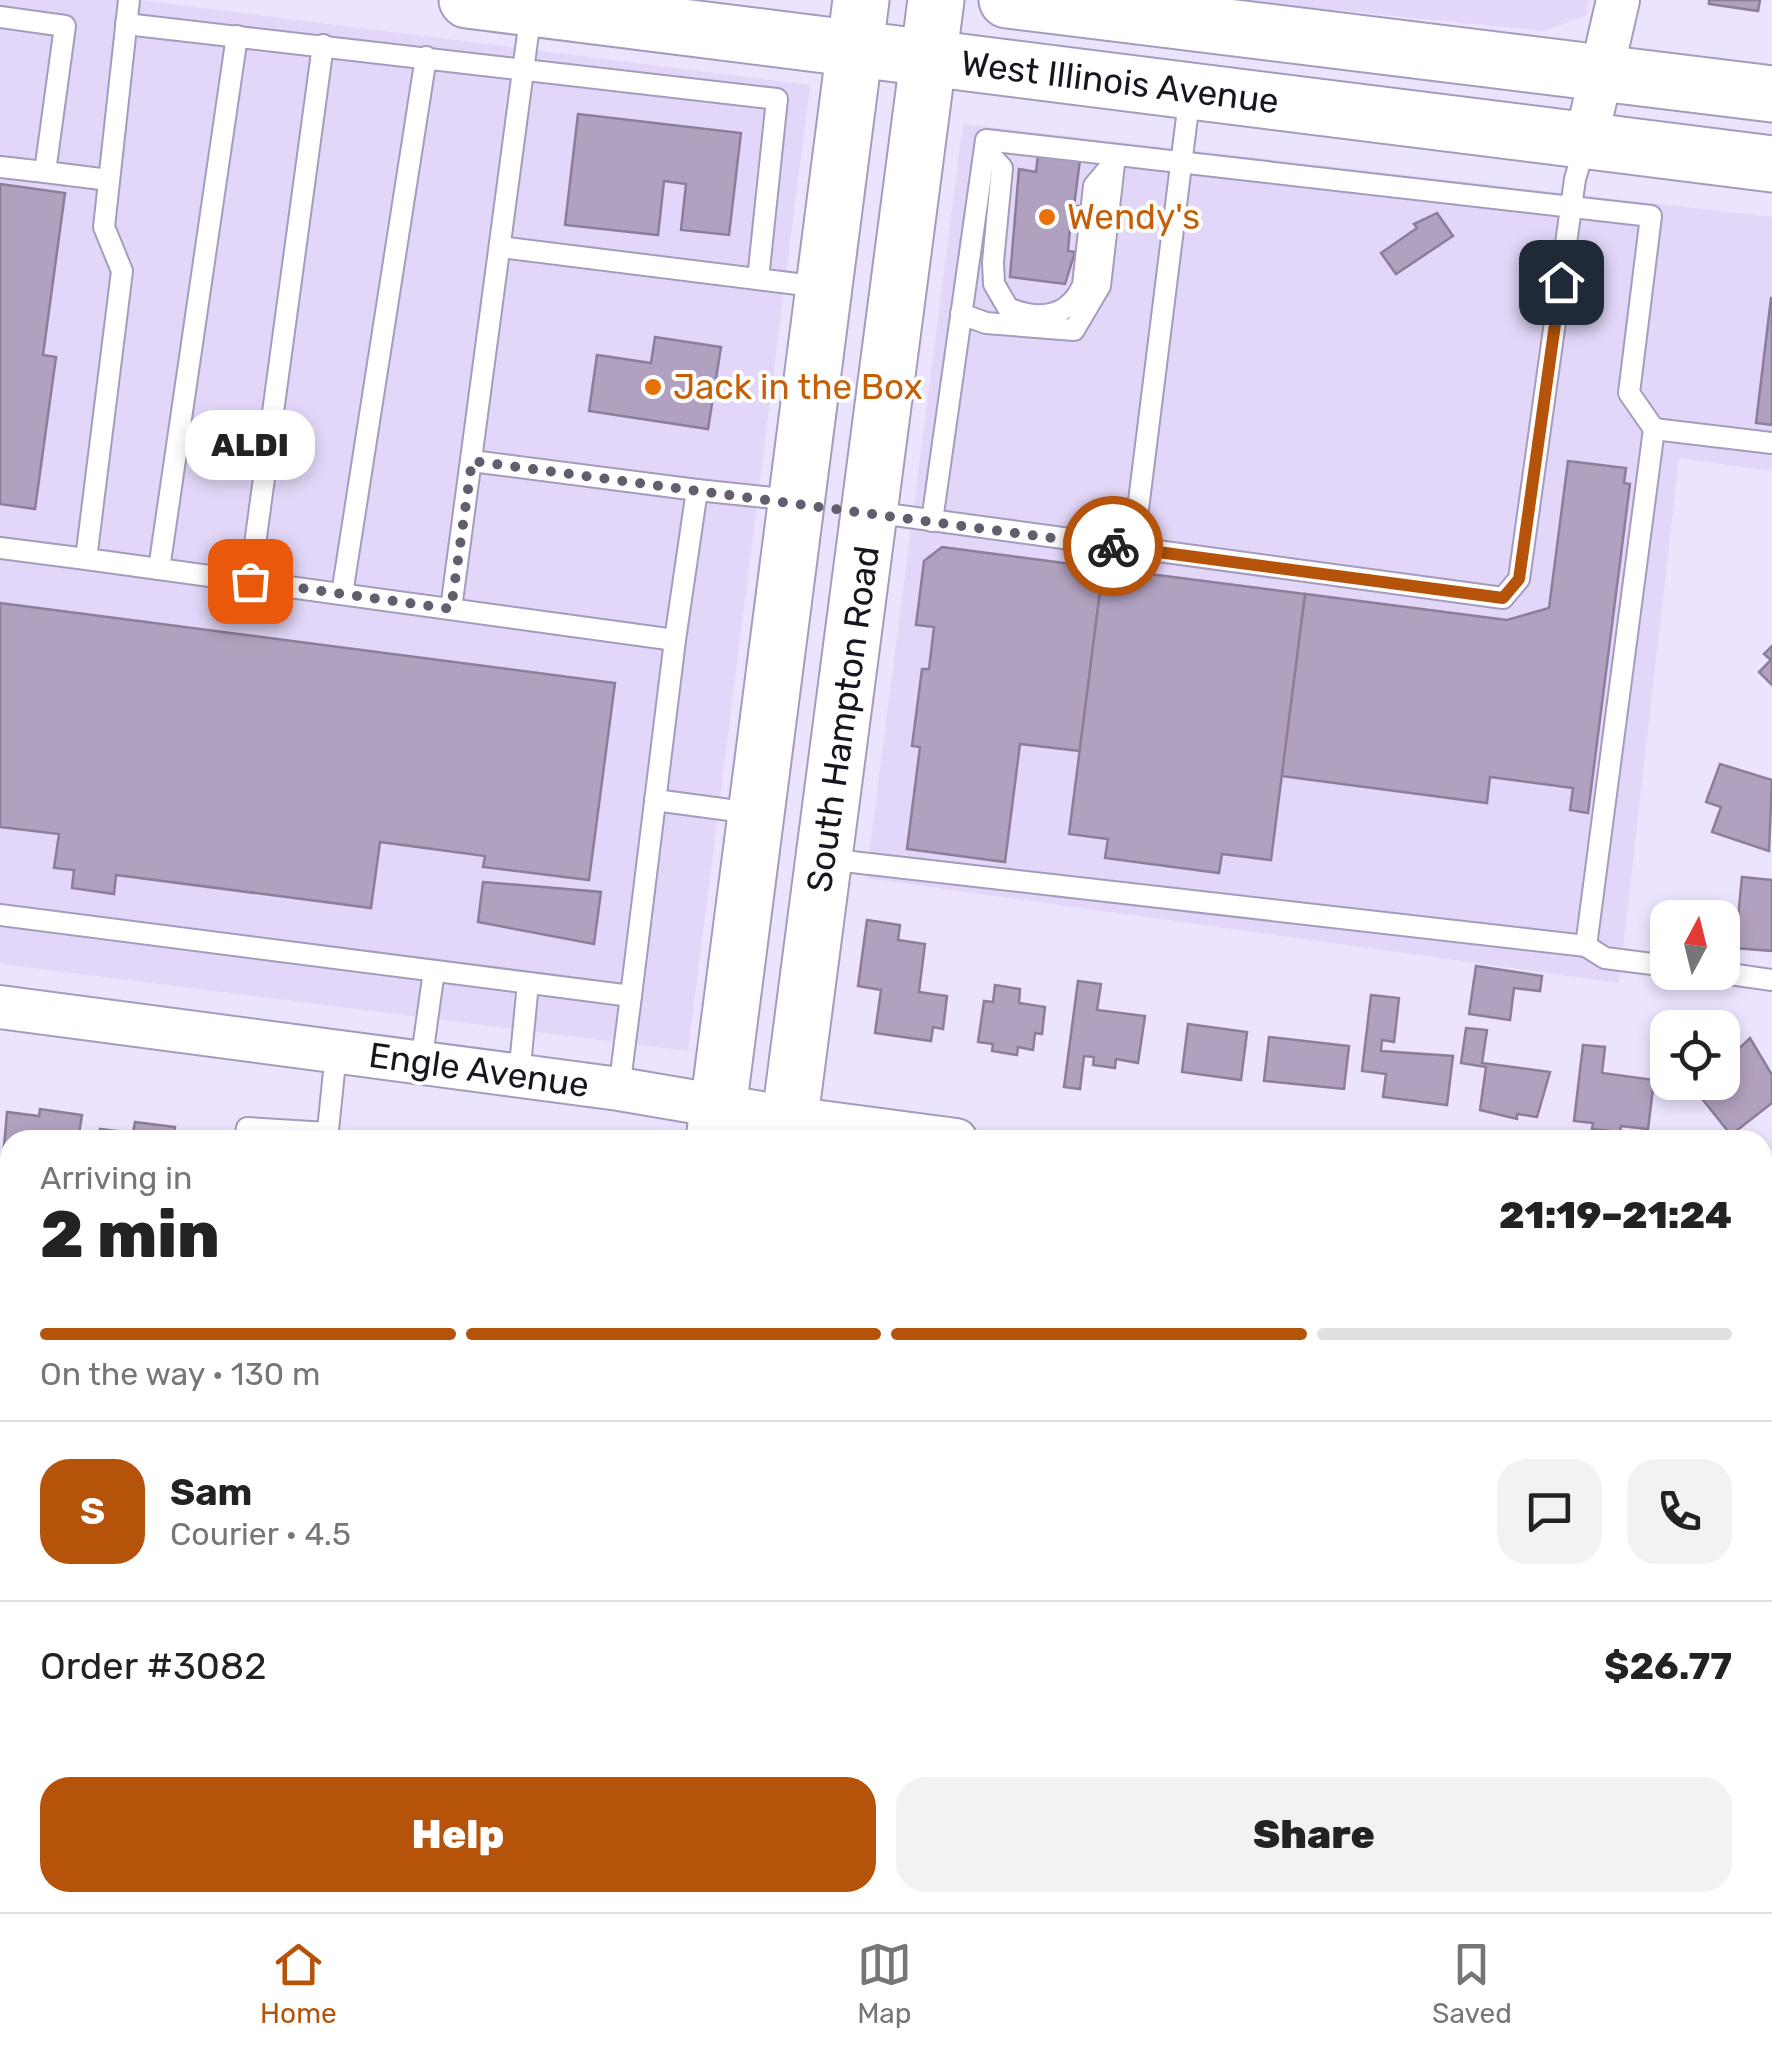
<!DOCTYPE html>
<meta charset="utf-8">
<style>
:root{--surface:#fff;--page:#f2f2f2;--text:#222;--muted:#767676;--line:#e0e0e0;--accent:#b45309}
body{margin:0;font-family:Rubik,sans-serif;background:var(--page);color:var(--text);height:100vh;display:flex;flex-direction:column;font-size:38px;white-space:nowrap}
*{box-sizing:border-box;margin:0}
p{font-size:32px;color:var(--muted)}
.icon{flex:none;width:55px;height:55px;fill:none;stroke:currentColor;stroke-width:2;stroke-linecap:round;stroke-linejoin:round}
.map{position:relative;flex:1;overflow:hidden}
.sheet{position:absolute;left:0px;top:1130px;width:1772px;height:782px;display:flex;flex-direction:column;background:var(--surface);border-radius:30px 30px 0 0;box-shadow:0 5px 15px #0003}
.sheet>*{flex:none}
.needle{width:65px;rotate:7deg}
.controls{position:absolute;left:1650px;top:900px;display:grid;gap:20px}
.controls a{display:grid;place-items:center;width:90px;height:90px;border-radius:20px;background:var(--surface);box-shadow:0 5px 15px #0003;font-size:50px}
.pin{position:absolute;display:grid;place-items:center;width:85px;height:85px;color:#fff;margin:-42px;border-radius:20px;box-shadow:0 5px 15px #0006}
.courier{position:absolute;display:grid;place-items:center;width:100px;height:100px;margin:-50px;border:8px solid #b45309;border-radius:50%;background:#fff;color:#222;box-shadow:0 2px 12px #0007}
.bubble{position:absolute;height:70px;border-radius:30px;background:var(--surface);box-shadow:0 5px 15px #0003;font-size:32px;font-weight:800;line-height:70px;text-align:center}
.headline em{font-style:normal;font-weight:800}
.headline div{display:flex;flex-direction:column-reverse}
.headline{display:flex;align-items:center;justify-content:space-between;height:170px;padding:0 40px}
h1{font-size:65px;font-weight:800;line-height:75px}
.bar{display:grid;grid-template-columns:repeat(4,1fr);gap:15px 10px;align-content:center;height:120px;padding:0 40px}
.bar i{height:12px;border-radius:8px;background:var(--line)}
.bar .on{background:var(--accent)}
.bar p{grid-column:span 4}
.line{display:flex;align-items:center;gap:25px;padding:0 40px;border-top:2px solid var(--line)}
.line div{flex:1}
.round{display:grid;place-items:center;flex:none;width:105px;height:105px;border-radius:30px;background:var(--page)}
.cta{display:flex;gap:20px;margin-top:auto;padding:20px 40px}
.cta a{flex:1;height:115px;border-radius:30px;background:var(--accent);color:#fff;font-size:40px;font-weight:800;line-height:115px;text-align:center}
.cta a+a{background:var(--page);color:var(--text)}
.dock{display:flex;justify-content:space-around;align-items:center;height:140px;border-top:2px solid var(--line);background:var(--surface);font-size:28px;color:var(--muted)}
.dock a{display:grid;justify-items:center;gap:5px}
.dock .on{color:var(--accent)}
.map>svg:first-child{display:block}
.built{fill:#e2d7f8}
.building{fill:#b1a1c0;stroke:#8c7d9a;stroke-width:2.5}
.lines{fill:none;stroke-linecap:round;stroke-linejoin:round}
.lane-casing{stroke:#a59bbb;stroke-width:24}
.street-casing{stroke:#a59bbb;stroke-width:46}
.secondary-casing{stroke:#a59bbb;stroke-width:59}
.lane{stroke:#fff;stroke-width:20}
.street{stroke:#fff;stroke-width:42}
.secondary{stroke:#fff;stroke-width:55}
.done{stroke:#635d6e;stroke-width:10;stroke-dasharray:0 18}
.route{stroke:#b45309;stroke-width:12}
.food-dot{fill:#e8710a;stroke:#fff;stroke-width:4}
.labels{text-anchor:middle;stroke-width:8;stroke-linejoin:round;paint-order:stroke}
.street-label{font-size:35px;fill:#191520;stroke:#fff}
.food-label{font-size:35px;fill:#c56008;stroke:#fff;text-anchor:start}
</style>
<div class="map">
<svg width="1772" height="1912" viewBox="0 0 1772 1912">
<rect width="100%" height="100%" fill="#ece3fe"/>
<g class="built">
<path d="M0 0H140L810 85 688 1051 0 964Z"/>
<path d="M1236 0H1589L1587 15 1544 31Z"/>
<path d="M963 124 1772 217V471L1679 458 1619 983 866 878Z"/>
</g>
<g class="building">
<path d="M1709 0H1760L1758 11 1709 4Z"/>
<path d="M578 114 741 133 729 235 681 230 686 184 664 181 658 235 565 225Z"/>
<path d="M1039 147 1081 152 1074 206H1079L1076 228H1070L1068 251 1075 252 1065 284 1010 277 1019 169 1036 172Z"/>
<path d="M0 184 65 193 43 355 56 357 35 509 0 504Z"/>
<path d="M1437 213 1453 236 1396 274 1381 253 1417 228 1414 224Z"/>
<path d="M1771 298H1772V425L1756 423Z"/>
<path d="M655 337 721 347 708 429 589 411 597 355 651 363Z"/>
<path d="M1568 461 1626 468 1624 483 1630 484 1588 813 1570 810 1573 788 1490 777 1487 803 1281 776 1305 594 1507 620 1549 608Z"/>
<path d="M942 547 1103 568 1080 751 1020 744 1005 862 907 849 920 747 912 746 922 669H929L934 627 916 625 924 561Z"/>
<path d="M1103 568 1305 594 1271 860 1222 854 1219 873 1105 858 1108 839 1069 834Z"/>
<path d="M0 603 615 683 589 880 483 867 485 856 380 842 371 908 116 875 114 894 72 888 74 870 54 868 59 834 0 827Z"/>
<path d="M1772 646V685L1759 672 1771 660 1764 654Z"/>
<path d="M1720 764 1772 780 1769 851 1712 832 1721 807 1706 802Z"/>
<path d="M1742 877 1772 880V951L1735 948Z"/>
<path d="M483 882 601 892 594 944 478 922Z"/>
<path d="M867 920 900 925 898 940 925 944 919 992 947 996 943 1029 933 1027 931 1041 875 1033 881 990 858 986Z"/>
<path d="M1476 966 1542 976 1540 991 1514 988 1510 1020 1469 1014Z"/>
<path d="M1078 981 1101 984 1097 1010 1145 1016 1138 1063 1116 1059 1115 1068 1093 1065 1094 1057 1084 1056 1080 1089 1064 1087Z"/>
<path d="M995 985 1020 989 1019 1003 1045 1007 1042 1034 1035 1033 1033 1050 1018 1047 1017 1055 992 1051 993 1044 978 1042 984 1001 993 1002Z"/>
<path d="M1371 995 1399 998 1394 1042 1382 1040 1381 1051 1453 1056 1447 1105 1383 1097 1386 1074 1362 1071Z"/>
<path d="M1188 1024 1247 1032 1241 1080 1182 1072Z"/>
<path d="M1466 1028 1487 1030 1482 1063 1550 1072 1537 1117 1517 1114V1119L1480 1110 1486 1067 1461 1063Z"/>
<path d="M1269 1037 1349 1046 1344 1089 1264 1081Z"/>
<path d="M1750 1038 1772 1075V1103L1731 1135 1703 1100 1729 1079 1722 1065Z"/>
<path d="M1583 1045 1605 1047 1602 1073 1654 1080 1648 1129 1621 1126 1620 1132 1592 1129 1593 1123 1574 1121Z"/>
<path d="M40 1109 82 1115 78 1140H10V1183L1 1182 7 1112 39 1116Z"/>
<path d="M135 1122 175 1127 173 1140H98L100 1129 133 1133Z"/>
<path d="M1762 1338H1772V1412L1762 1410Z"/>
<path d="M0 1354 10 1356V1423L0 1421Z"/>
<path d="M1762 1622 1772 1624V1655L1765 1654 1763 1666Z"/>
<path d="M0 1626 10 1627V1701L0 1699Z"/>
<path d="M23 1902 67 1904 66 1912H22Z"/>
<path d="M97 1902 148 1908V1912H96Z"/>
<path d="M375 1902H549L548 1912H374Z"/>
<path d="M1249 1902H1284L1283 1912H1248Z"/>
<path d="M1583 1902H1650L1649 1912H1600L1582 1908Z"/>
<path d="M1680 1902H1753L1751 1912 1694 1906V1910L1679 1907Z"/>
</g>
<g class="lines">
<g class="lane-casing">
<g id="lane">
<path d="M0 17 65 26 45 172 109 180"/>
<path d="M126 24 777 99 758 279"/>
<path d="M985 149 1002 168 993 262 994 284 1008 308C1039 321 1069 318 1083 285L1094 186 1114 162"/>
<path d="M0 167 45 172"/>
<path d="M500 247 821 287"/>
<path d="M961 314 986 323 1074 330 1100 286 1114 164"/>
<path d="M1654 429 1772 443"/>
<path d="M472 461 697 490"/>
<path d="M872 512 1503 598 1519 579 1575 179 1585 145"/>
<path d="M0 548 86 559 122 271 104 227 129 0"/>
<path d="M1133 549 1190 93"/>
<path d="M86 559 675 640 631 996"/>
<path d="M159 569 237 36"/>
<path d="M250 581 323 45"/>
<path d="M342 594 426 57"/>
<path d="M451 609 531 11"/>
<path d="M675 640 697 490 793 500"/>
<path d="M655 800 752 813"/>
<path d="M826 859 1586 946 1654 429 1629 393 1651 216 986 140 932 521"/>
<path d="M0 915 631 996 619 1089"/>
<path d="M1586 946 1605 958 1668 966"/>
<path d="M1716 972 1772 980"/>
<path d="M421 1063 434 971"/>
<path d="M519 1076 528 983"/>
<path d="M245 1140 247 1128 328 1133"/>
<path d="M327 1140 336 1052"/>
<path d="M0 1272 10 1273"/>
<path d="M1762 1506 1772 1507"/>
</g>
</g>
<g class="street-casing">
<g id="street">
<path d="M1586 140 1618 0"/>
<path d="M0 1007 619 1089 790 1118 956 1140"/>
<path d="M1762 1235 1772 1233"/>
<path d="M0 1537 10 1539"/>
<path d="M1762 1767 1772 1769"/>
</g>
</g>
<g class="secondary-casing">
<g id="secondary">
<path d="M467 0 1772 164"/>
<path d="M1007 0 1772 94"/>
<path d="M714 1140 861 0"/>
<path d="M787 1140 936 0"/>
<path d="M615 1912 616 1902"/>
<path d="M683 1912 684 1902"/>
</g>
</g>
<use href="#lane" class="lane"/>
<use href="#street" class="street"/>
<use href="#secondary" class="secondary"/>
</g>
<g class="lines">
<path class="done" d="M250 581 451 609 472 461 1113 546"/>
<path class="route" d="M1113 546 1503 598 1519 579 1561 282"/>
</g>
<g class="food-dot">
<circle cx="1047" cy="217" r="10"/>
<circle cx="653" cy="387" r="10"/>
</g>
<g class="labels">
<g class="street-label">
<text transform="translate(1120 82) rotate(7)" y="12">West Illinois Avenue</text>
<text transform="translate(843 719) rotate(-82)" y="12">South Hampton Road</text>
<text transform="translate(479 1070) rotate(8)" y="12">Engle Avenue</text>
</g>
<g class="food-label">
<text x="1067" y="229">Wendy's</text>
<text x="673" y="399">Jack in the Box</text>
</g>
</g>
</svg>
<div class="controls">
<a><svg class="needle" viewBox="-14 -14 28 28"><path d="M0-13l5 13h-10z" fill="#e53935"/><path d="M0 13l5-13h-10z" fill="#767676"/></svg></a>
<a><svg class="icon" aria-label="locate" viewBox="0 0 24 24"><circle cx="12" cy="12" r="6"/><path d="M12 2v4M12 18v4M2 12h4M18 12h4"/></svg></a>
</div>
<div class="pin" style="left:250px;top:581px;background:#ea580c"><svg class="icon" aria-label="bag" viewBox="0 0 24 24"><path d="M5 8h14l-1 12H6zM9 8a3 3 0 0 1 6 0"/></svg></div>
<div class="pin" style="left:1561px;top:282px;background:#1f2937"><svg class="icon" aria-label="home" viewBox="0 0 24 24"><path d="M3 11l9-7 9 7M6 9v11h12V9"/></svg></div>
<div class="courier" style="left:1113px;top:546px"><svg class="icon" aria-label="bike" viewBox="0 0 24 24"><circle cx="6" cy="16" r="4"/><circle cx="18" cy="16" r="4"/><path d="M6 16l4-8h5l3 8M10 8l3 8H6M13 5h3"/></svg></div>
<div class="bubble" style="left:185px;top:410px;width:130px">ALDI</div>
<section class="sheet">
<div class="headline"><div><h1>2 min</h1><p>Arriving in</p></div><em>21:19–21:24</em></div>
<div class="bar"><i class="on"></i><i class="on"></i><i class="on"></i><i></i><p>On the way · 130 m</p></div>
<div class="line" style="height:180px"><b class="round" style="background:var(--accent);color:#fff">S</b><div><b>Sam</b><p>Courier · 4.5</p></div><a class="round"><svg class="icon" aria-label="chat" viewBox="0 0 24 24"><path d="M4 5h16v11H9l-5 4z"/></svg></a><a class="round"><svg class="icon" aria-label="phone" viewBox="0 0 24 24"><path d="M5 4h4l2 5-3 2q2 4 5 5l2-3 5 2v4C11 20 4 13 5 4z"/></svg></a></div>
<div class="line" style="height:130px"><div>Order #3082</div><b>$26.77</b></div>
<div class="cta"><a>Help</a><a>Share</a></div>
</section>
</div>
<nav class="dock">
<a class="on"><svg class="icon" aria-label="home" viewBox="0 0 24 24"><path d="M3 11l9-7 9 7M6 9v11h12V9"/></svg>Home</a>
<a><svg class="icon" aria-label="map" viewBox="0 0 24 24"><path d="M3 6l6-2 6 2 6-2v14l-6 2-6-2-6 2zM9 4v14M15 6v14"/></svg>Map</a>
<a><svg class="icon" aria-label="saved" viewBox="0 0 24 24"><path d="M7 4h10v16l-5-4-5 4z"/></svg>Saved</a>
</nav>
